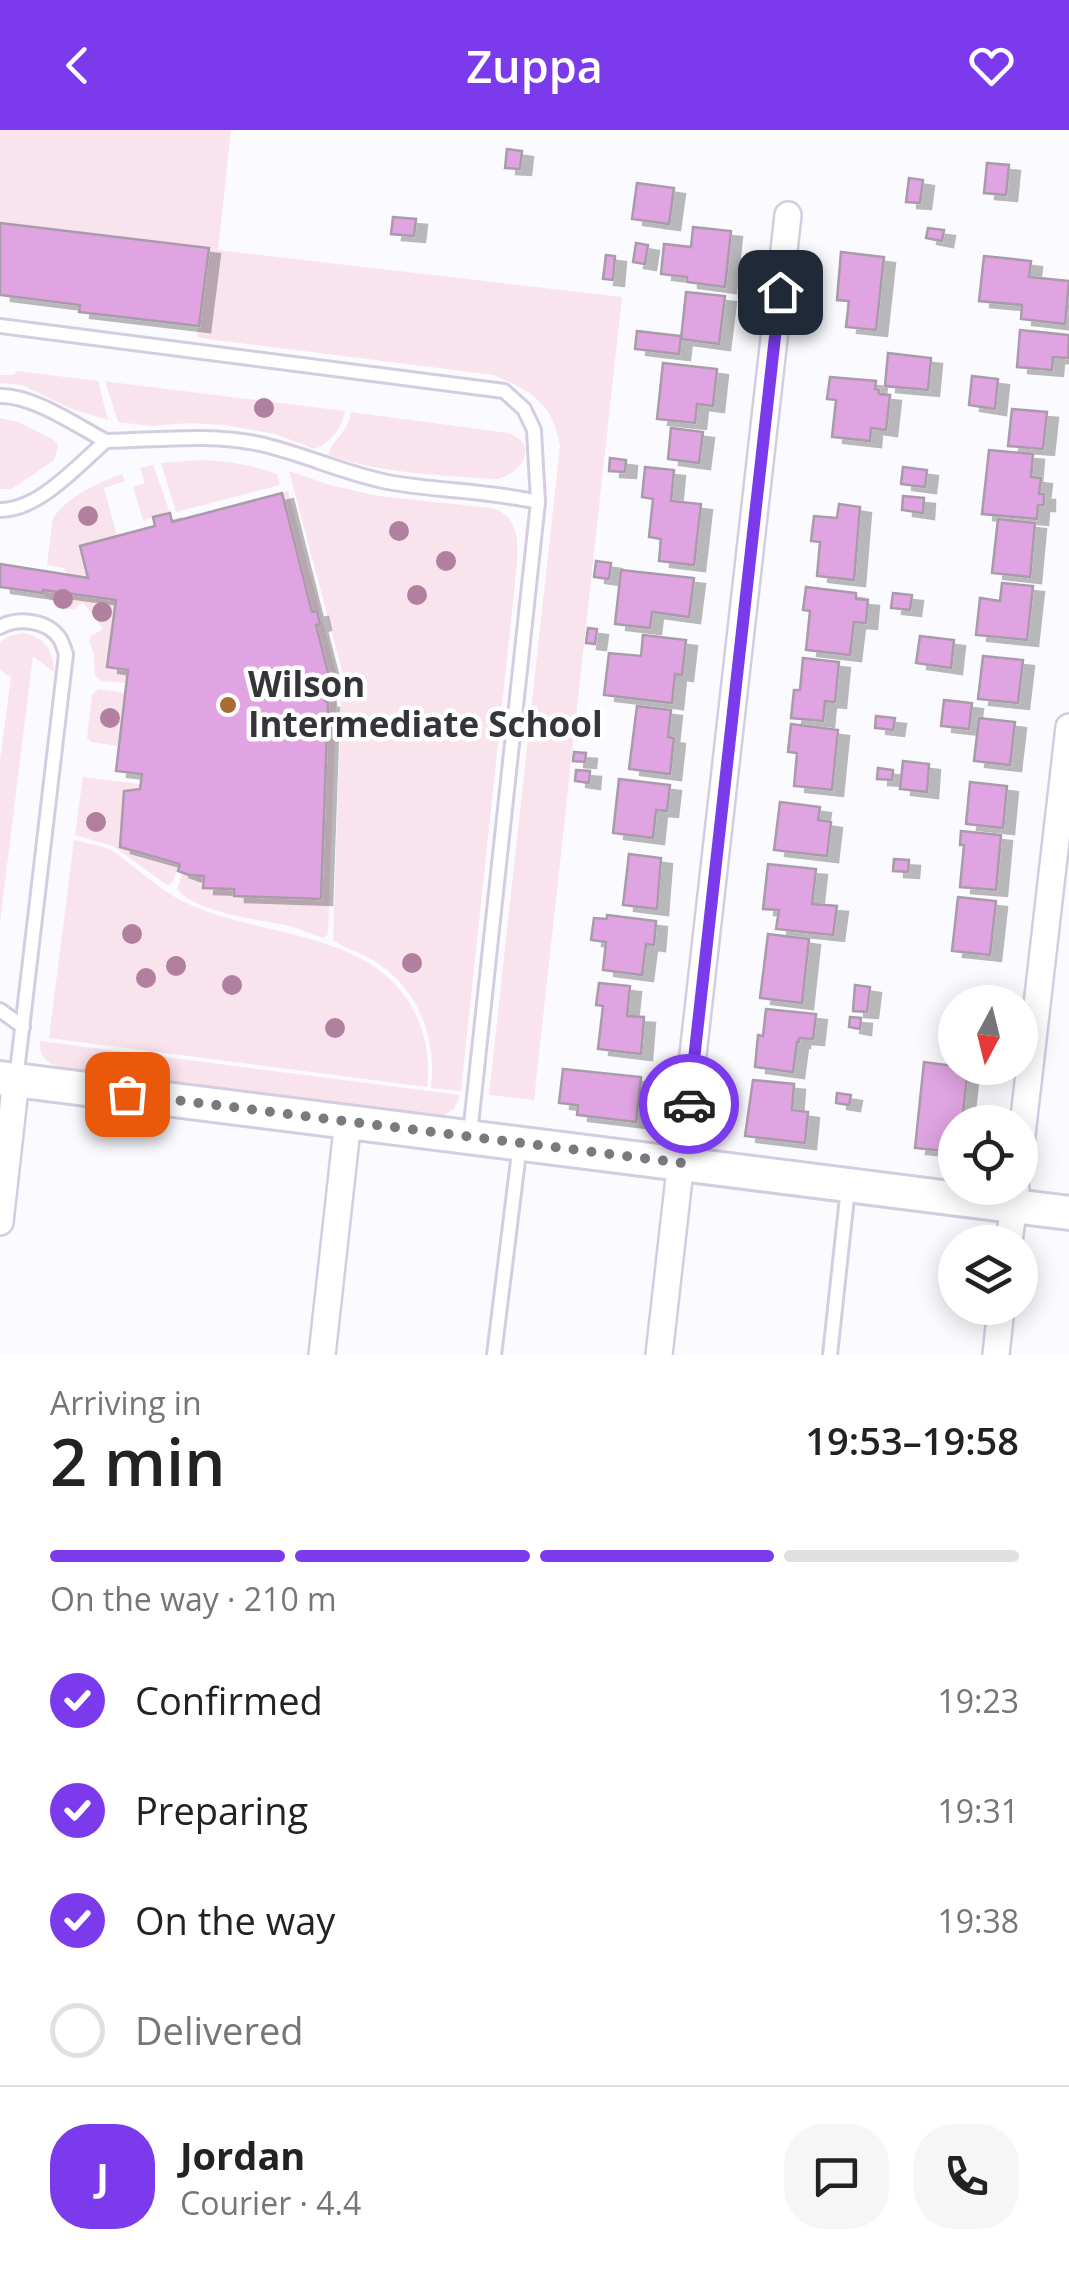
<!DOCTYPE html>
<meta charset="utf-8">
<style>
:root{--surface:#fff;--page:#f6f6f6;--text:#222;--muted:#767676;--line:#e0e0e0;--accent:#7c3aed}
body{margin:0;font-family:"Open Sans",sans-serif;background:var(--page);color:var(--text);height:100vh;display:flex;flex-direction:column;font-size:38px;white-space:nowrap}
*{box-sizing:border-box;margin:0}
p{font-size:32px;color:var(--muted)}
.icon{flex:none;width:55px;height:55px;fill:none;stroke:currentColor;stroke-width:2;stroke-linecap:round;stroke-linejoin:round}
.map{position:relative;height:1225px;overflow:hidden}
.drawer{display:flex;flex-direction:column;background:var(--surface);flex:1}
.drawer>*{flex:none}
.needle{width:65px;rotate:187deg}
.controls{position:absolute;left:938px;top:855px;display:grid;gap:20px}
.controls a{display:grid;place-items:center;width:100px;height:100px;border-radius:50%;background:var(--surface);box-shadow:0 5px 25px #0003;font-size:50px}
.pin{position:absolute;display:grid;place-items:center;width:85px;height:85px;color:#fff;margin:-42px;border-radius:20px;box-shadow:0 5px 15px #0006}
.courier{position:absolute;display:grid;place-items:center;width:100px;height:100px;margin:-50px;border:8px solid #7c3aed;border-radius:50%;background:#fff;color:#222;box-shadow:0 2px 12px #0007}
.head em{font-style:normal;font-weight:600}
.head div{display:flex;flex-direction:column-reverse}
.head{display:flex;align-items:center;justify-content:space-between;height:170px;padding:0 50px}
h1{font-size:65px;font-weight:600;line-height:75px}
.bar{display:grid;grid-template-columns:repeat(4,1fr);gap:15px 10px;align-content:center;height:120px;padding:0 50px}
.bar i{height:12px;border-radius:8px;background:var(--line)}
.bar .on{background:var(--accent)}
.bar p{grid-column:span 4}
.line{display:flex;align-items:center;gap:25px;padding:0 50px;border-top:2px solid var(--line)}
.line div{flex:1}
.round{display:grid;place-items:center;flex:none;width:105px;height:105px;border-radius:40px;background:var(--page)}
ol{padding:0 50px;list-style:none}
li{display:flex;align-items:center;gap:30px;height:110px}
li p{margin-inline-start:auto}
li .icon{padding:10px;border-radius:50%;background:var(--accent);color:#fff;stroke-width:4}
li:last-child{color:var(--muted)}
li i{width:55px;height:55px;border:5px solid var(--line);border-radius:50%}
header{display:flex;justify-content:space-between;align-items:center;height:130px;padding:0 50px;background:var(--accent);color:#fff;font-size:45px;font-weight:600}
.map>svg:first-child{display:block}
.green{fill:#f9e3ed}
.building{fill:#dfa4e1;stroke:#aa9bab;stroke-width:2.5;filter:url(#shadow)}
.lines{fill:none;stroke-linecap:round;stroke-linejoin:round}
.service-casing{stroke:#d4cde1;stroke-width:18}
.minor-casing{stroke:#d4cde1;stroke-width:30}
.tertiary-casing{stroke:#d4cde1;stroke-width:38}
.service{stroke:#fff;stroke-width:12}
.minor{stroke:#fff;stroke-width:25}
.tertiary{stroke:#fff;stroke-width:32}
.tree{fill:#b2809f}
.done{stroke:#7b797f;stroke-width:10;stroke-dasharray:0 18}
.route{stroke:#7c3aed;stroke-width:12}
.poi-dot{fill:#ac6b35;stroke:#fff;stroke-width:4}
.labels{text-anchor:middle;stroke-width:9;stroke-linejoin:round;paint-order:stroke}
.poi-label{font-size:35px;font-weight:bold;fill:#36343b;stroke:#fff;text-anchor:start}
</style>
<header><svg class="icon" aria-label="back" viewBox="0 0 24 24"><path d="M15 5l-7 7 7 7"/></svg>Zuppa<svg class="icon" aria-label="heart" viewBox="0 0 24 24"><path d="M12 20l-8-8c-3-5 5-10 8-4 3-6 11-1 8 4z"/></svg></header>
<div class="map">
<svg width="1069" height="1225" viewBox="0 0 1069 1225">
<defs>
<filter id="shadow"><feDropShadow dx="11" dy="6" stdDeviation="0" flood-color="#0004"/></filter>
</defs>
<rect width="100%" height="100%" fill="#fbfafe"/>
<g class="green">
<path d="M0 0H231L218 120 622 167 534 970 489 965 560 316C553 273 531 261 494 245L200 208 197 205 208 118 0 93Z"/>
<path d="M17 241 98 251 108 290 72 279 22 255 0 253V245H14Z"/>
<path d="M105 251 110 252 345 281C341 299 332 311 315 319L275 304 225 295 189 293 150 296 118 292Z"/>
<path d="M351 282 508 303C540 314 523 343 497 349 445 346 378 343 329 325 330 311 349 303 351 282Z"/>
<path d="M0 288 18 292 54 310 58 316 54 330 16 356 11 359H0Z"/>
<path d="M201 330C227 331 252 335 277 344L280 355 176 382 161 333Z"/>
<path d="M153 335 170 383 143 390 133 357 145 353 140 338Z"/>
<path d="M289 341 330 355 378 366 491 378C528 387 516 434 514 463L461 961 431 958C437 908 419 860 376 832 362 823 346 819 333 810L342 540Z"/>
<path d="M122 344 125 351 104 358 117 406 80 416 88 448 68 445 64 438 47 435 53 388C69 365 97 354 122 344Z"/>
<path d="M288 361 337 546 328 804 324 808C313 805 303 800 293 797 261 789 198 784 177 759L183 743 190 745 204 746V757L234 759 235 766 320 769 328 572 325 571 324 556 331 554 316 495 320 493 317 481 312 482 282 363Z"/>
<path d="M43 460 116 470 107 536 128 540 125 553 102 551 95 546 94 523 89 510 91 506 103 499 83 472 74 479H66L43 465Z"/>
<path d="M24 503C45 508 54 521 54 542L33 526 0 792V631L11 547 0 540V512L7 507Z"/>
<path d="M98 559 125 563 119 616 91 612 87 608 92 565Z"/>
<path d="M83 647 140 654V659L124 662 120 716 180 734 171 754 167 755 113 716 75 705Z"/>
<path d="M74 710C86 713 99 715 111 720 120 725 127 732 135 738 153 753 172 767 193 776 268 809 381 801 418 890 427 912 430 933 427 957L49 908Z"/>
<path d="M40 911 460 965 454 979 441 987 58 937C45 931 39 926 40 911Z"/>
</g>
<g class="building">
<path d="M507 19 522 21 520 39 505 38Z"/>
<path d="M987 33 1009 35 1006 65 984 63Z"/>
<path d="M909 48 923 50 920 73 906 72Z"/>
<path d="M637 53 674 58 669 94 632 89Z"/>
<path d="M393 87 416 89 414 106 391 104Z"/>
<path d="M0 93 209 118 199 196 79 182 80 175 0 165Z"/>
<path d="M693 97 731 101 725 157 687 152V147L661 144 664 114 691 117Z"/>
<path d="M928 98 944 100 942 111 926 108Z"/>
<path d="M636 113 648 115 645 134 633 132Z"/>
<path d="M841 122 884 127 876 200 846 197 849 171 837 170Z"/>
<path d="M606 125 615 126 613 150 603 149Z"/>
<path d="M984 126 1031 131 1029 147 1069 151 1065 194 1021 189 1022 175 979 171Z"/>
<path d="M686 162 725 166 719 214 681 209Z"/>
<path d="M1020 200 1069 205 1068 228 1053 227 1052 240 1017 237Z"/>
<path d="M637 201 681 206 679 224 635 219Z"/>
<path d="M888 223 931 228 928 260 885 256Z"/>
<path d="M663 233 717 239 713 276 697 274 695 293 657 289Z"/>
<path d="M972 246 998 249 995 279 969 275Z"/>
<path d="M830 247 876 251 875 259 879 260V264L890 265 886 300 871 298 870 311 832 307 836 270 827 269Z"/>
<path d="M1012 279 1047 282 1043 319 1008 316Z"/>
<path d="M671 298 703 302 699 333 668 329Z"/>
<path d="M989 320 1033 324 1031 347 1041 348 1039 364H1044V375H1038L1037 389 982 384Z"/>
<path d="M610 328 626 330 625 342 609 341Z"/>
<path d="M645 337 674 340 671 371 701 374 694 435 659 431 661 409 649 407 653 369 642 367Z"/>
<path d="M903 337 927 340 925 357 901 354Z"/>
<path d="M282 363 312 482 317 481 320 494 316 495 331 554 324 556 325 571 328 572 321 769 234 766V759L203 758 204 746 189 745 178 741 180 734 120 717 124 661 140 659 142 644 116 641 128 540 107 537 116 470 43 460V463L0 457V434L88 448 80 416 155 396 153 387 170 383 172 392Z"/>
<path d="M903 366 924 368 923 383 902 380Z"/>
<path d="M839 374 860 377 854 450 817 446 820 412 811 411 814 386 837 388Z"/>
<path d="M998 389 1035 393 1030 447 992 443Z"/>
<path d="M596 431 611 433 609 449 594 447Z"/>
<path d="M621 440 694 448 689 487 652 482 650 498 615 494Z"/>
<path d="M1002 453 1033 456 1027 510 976 505 980 468 1000 471Z"/>
<path d="M806 457 856 463V469L868 470 866 493 854 492 850 525 806 520 810 481 803 480Z"/>
<path d="M893 463 912 465 910 480 891 478Z"/>
<path d="M588 498 597 499 595 514 586 513Z"/>
<path d="M643 505 686 510 682 545 675 544 672 573 604 565 609 523 641 526Z"/>
<path d="M920 506 954 510 951 538 916 533Z"/>
<path d="M983 526 1023 530 1018 573 978 569Z"/>
<path d="M803 528 839 532 835 572 825 571 823 591 791 588 794 560H800Z"/>
<path d="M944 570 972 573 969 599 941 596Z"/>
<path d="M637 576 671 580 668 607 674 608 670 644 629 639Z"/>
<path d="M876 586 895 588 893 600 875 598Z"/>
<path d="M979 588 1015 592 1010 635 974 631Z"/>
<path d="M791 594 838 600 832 660 794 656 797 623 788 622Z"/>
<path d="M574 622 586 623 585 632 573 631Z"/>
<path d="M903 631 929 634 927 662 900 659Z"/>
<path d="M878 638 893 640 892 650 877 649Z"/>
<path d="M576 640 590 641 589 653 575 651Z"/>
<path d="M619 649 670 655 667 681 656 680 653 708 613 703Z"/>
<path d="M970 652 1007 656 1003 698 966 694Z"/>
<path d="M780 672 820 677 818 690 831 692 827 726 774 720Z"/>
<path d="M961 701 1001 705 996 760 960 757 964 715H960Z"/>
<path d="M629 724 661 728 657 779 623 775Z"/>
<path d="M894 729 909 730 908 742 893 741Z"/>
<path d="M768 734 816 739 812 774 837 776 833 805 776 799 779 780 763 779Z"/>
<path d="M958 767 996 771 990 825 952 821Z"/>
<path d="M607 785 656 791 654 815 646 814 642 845 603 840 606 812 591 810 594 788 607 789Z"/>
<path d="M768 804 809 809 802 873 760 868Z"/>
<path d="M599 853 630 856 627 886 644 887 641 924 598 919 603 876 596 875Z"/>
<path d="M855 855 870 857 867 882 853 881Z"/>
<path d="M766 879 816 884 813 909 799 908V912H797L793 942 755 937 758 905 763 906Z"/>
<path d="M850 887 861 888 860 899 849 897Z"/>
<path d="M924 932 968 938 962 992H966H955V1022L915 1018Z"/>
<path d="M563 939 641 947 636 992 577 985 578 975 559 973Z"/>
<path d="M753 950 794 954 792 980 808 982 805 1013 745 1006Z"/>
<path d="M837 963 851 965 849 975 836 973Z"/>
</g>
<g class="lines">
<g class="service-casing">
<g id="service">
<path d="M0 196 504 261 524 279 534 300 538 372"/>
<path d="M0 266C33 265 77 296 106 311 77 336 39 380 0 380"/>
<path d="M106 311C158 310 209 303 260 314 305 324 347 345 393 353 441 361 490 361 538 372L470 1004"/>
<path d="M0 497C18 487 48 490 60 509 63 514 64 519 66 524L16 950"/>
<path d="M0 880 23 897"/>
<path d="M494 1225 520 1014"/>
<path d="M830 1225 848 1058"/>
</g>
</g>
<g class="minor-casing">
<g id="minor">
<path d="M1020 1022 1069 597"/>
<path d="M0 1092 16 950"/>
<path d="M1009 1112 1016 1058"/>
<path d="M322 1225 348 990"/>
<path d="M659 1225 788 85"/>
<path d="M996 1225 1001 1178"/>
</g>
</g>
<g class="tertiary-casing">
<path id="tertiary" d="M0 948 1069 1083"/>
</g>
<use href="#service" class="service"/>
<use href="#minor" class="minor"/>
<use href="#tertiary" class="tertiary"/>
</g>
<g class="tree">
<circle cx="264" cy="278" r="10"/>
<circle cx="88" cy="386" r="10"/>
<circle cx="399" cy="401" r="10"/>
<circle cx="446" cy="431" r="10"/>
<circle cx="417" cy="465" r="10"/>
<circle cx="63" cy="469" r="10"/>
<circle cx="102" cy="482" r="10"/>
<circle cx="110" cy="588" r="10"/>
<circle cx="96" cy="692" r="10"/>
<circle cx="132" cy="804" r="10"/>
<circle cx="412" cy="833" r="10"/>
<circle cx="176" cy="836" r="10"/>
<circle cx="146" cy="848" r="10"/>
<circle cx="232" cy="855" r="10"/>
<circle cx="335" cy="898" r="10"/>
</g>
<g class="lines">
<path class="done" d="M127 964 682 1033 689 974"/>
<path class="route" d="M689 974 780 162"/>
</g>
<circle class="poi-dot" cx="228" cy="575" r="10"/>
<g class="labels">
<g class="poi-label">
<text x="248" y="567">Wilson<tspan x="248" dy="40">Intermediate School</tspan></text>
</g>
</g>
</svg>
<div class="controls">
<a><svg class="needle" viewBox="-14 -14 28 28"><path d="M0-13l5 13h-10z" fill="#e53935"/><path d="M0 13l5-13h-10z" fill="#767676"/></svg></a>
<a><svg class="icon" aria-label="locate" viewBox="0 0 24 24"><circle cx="12" cy="12" r="6"/><path d="M12 2v4M12 18v4M2 12h4M18 12h4"/></svg></a>
<a><svg class="icon" aria-label="layers" viewBox="0 0 24 24"><path d="M12 4l9 5-9 5-9-5zM3 14l9 5 9-5"/></svg></a>
</div>
<div class="pin" style="left:127px;top:964px;background:#ea580c"><svg class="icon" aria-label="bag" viewBox="0 0 24 24"><path d="M5 8h14l-1 12H6zM9 8a3 3 0 0 1 6 0"/></svg></div>
<div class="pin" style="left:780px;top:162px;background:#1f2937"><svg class="icon" aria-label="home" viewBox="0 0 24 24"><path d="M3 11l9-7 9 7M6 9v11h12V9"/></svg></div>
<div class="courier" style="left:689px;top:974px"><svg class="icon" aria-label="car" viewBox="0 0 24 24"><path d="M5 17H2v-5l4-1 3-4h7l3 4 3 1v5h-3M9 17h6M6 11h13"/><circle cx="7" cy="17" r="2"/><circle cx="17" cy="17" r="2"/></svg></div>
</div>
<section class="drawer">
<div class="head"><div><h1>2 min</h1><p>Arriving in</p></div><em>19:53–19:58</em></div>
<div class="bar"><i class="on"></i><i class="on"></i><i class="on"></i><i></i><p>On the way · 210 m</p></div>
<ol>
<li><svg class="icon" aria-label="check" viewBox="0 0 24 24"><path d="M5 12l5 5 9-10"/></svg>Confirmed<p>19:23</p></li>
<li><svg class="icon" aria-label="check" viewBox="0 0 24 24"><path d="M5 12l5 5 9-10"/></svg>Preparing<p>19:31</p></li>
<li><svg class="icon" aria-label="check" viewBox="0 0 24 24"><path d="M5 12l5 5 9-10"/></svg>On the way<p>19:38</p></li>
<li><i></i>Delivered</li>
</ol>
<div class="line" style="height:180px"><b class="round" style="background:var(--accent);color:#fff">J</b><div><b>Jordan</b><p>Courier · 4.4</p></div><a class="round"><svg class="icon" aria-label="chat" viewBox="0 0 24 24"><path d="M4 5h16v11H9l-5 4z"/></svg></a><a class="round"><svg class="icon" aria-label="phone" viewBox="0 0 24 24"><path d="M5 4h4l2 5-3 2q2 4 5 5l2-3 5 2v4C11 20 4 13 5 4z"/></svg></a></div>
</section>
